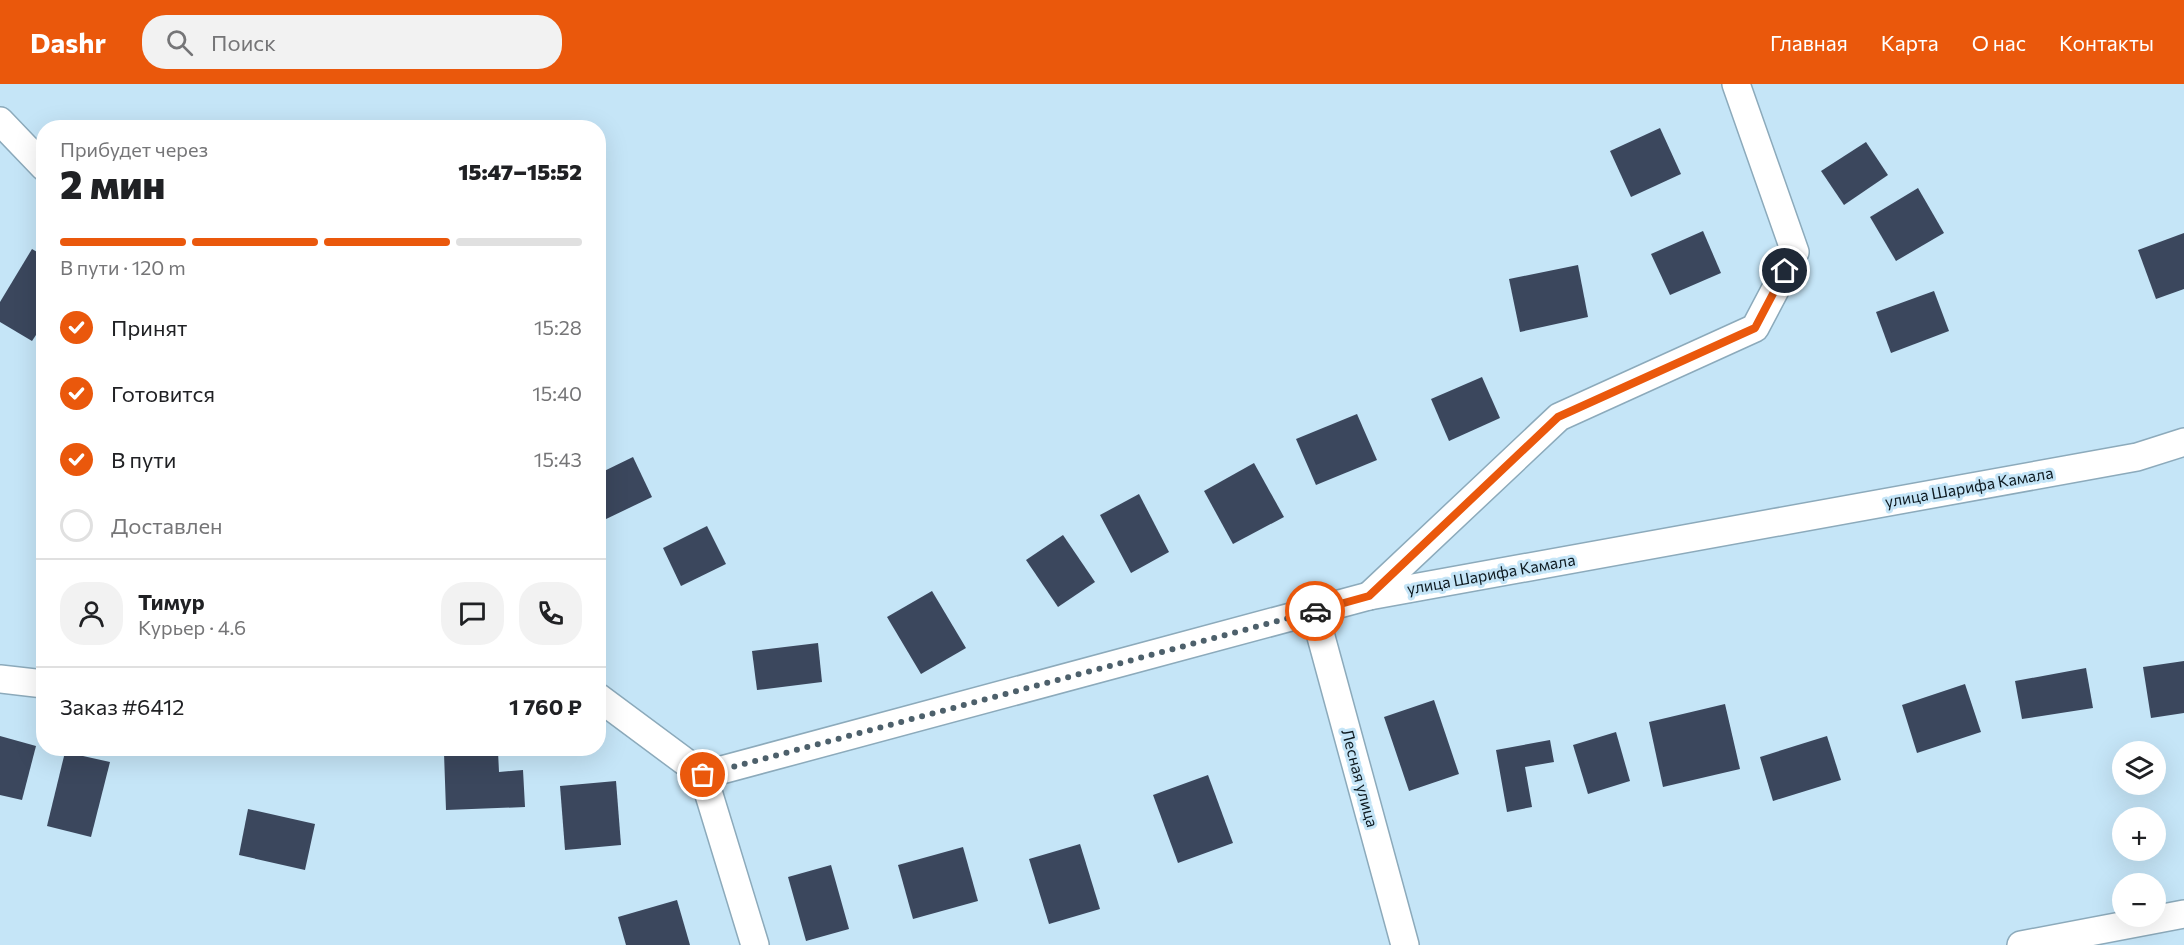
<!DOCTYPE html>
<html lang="ru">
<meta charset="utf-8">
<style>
:root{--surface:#fff;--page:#f2f2f2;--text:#202124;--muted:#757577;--line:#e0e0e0;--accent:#ea580c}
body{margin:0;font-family:Commissioner,sans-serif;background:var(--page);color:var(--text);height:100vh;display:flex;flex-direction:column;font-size:22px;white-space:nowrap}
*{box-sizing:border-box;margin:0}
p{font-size:20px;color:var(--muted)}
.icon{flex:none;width:33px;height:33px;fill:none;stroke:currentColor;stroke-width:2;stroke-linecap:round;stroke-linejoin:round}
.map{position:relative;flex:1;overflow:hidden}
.sheet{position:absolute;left:36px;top:36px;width:570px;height:636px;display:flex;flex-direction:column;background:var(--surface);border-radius:24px;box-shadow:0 6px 24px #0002}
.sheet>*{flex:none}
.fabs{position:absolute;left:2112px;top:657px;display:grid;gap:12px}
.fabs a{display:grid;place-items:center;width:54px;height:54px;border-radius:50%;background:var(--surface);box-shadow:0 6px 24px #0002;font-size:30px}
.pin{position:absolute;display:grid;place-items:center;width:51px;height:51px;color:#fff;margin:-26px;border:3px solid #fff;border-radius:50%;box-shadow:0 2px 6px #0007}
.courier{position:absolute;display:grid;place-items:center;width:60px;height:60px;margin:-30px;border:4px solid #ea580c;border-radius:50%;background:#fff;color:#222;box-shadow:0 2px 8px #0007}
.summary em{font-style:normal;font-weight:800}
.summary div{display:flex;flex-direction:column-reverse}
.summary{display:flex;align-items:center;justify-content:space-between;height:102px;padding:0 24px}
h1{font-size:39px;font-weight:800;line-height:45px}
.bar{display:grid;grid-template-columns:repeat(4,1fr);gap:9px 6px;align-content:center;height:72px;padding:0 24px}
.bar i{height:8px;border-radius:4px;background:var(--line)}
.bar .selected{background:var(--accent)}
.bar p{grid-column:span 4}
.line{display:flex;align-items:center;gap:15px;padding:0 24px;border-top:2px solid var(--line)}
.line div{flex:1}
.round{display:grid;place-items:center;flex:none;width:63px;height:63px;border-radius:24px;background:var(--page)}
ol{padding:0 24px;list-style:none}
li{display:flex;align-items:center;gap:18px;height:66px}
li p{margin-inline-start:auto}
li .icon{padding:6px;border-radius:50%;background:var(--accent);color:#fff;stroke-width:4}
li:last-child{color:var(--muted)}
li i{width:33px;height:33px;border:3px solid var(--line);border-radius:50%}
header{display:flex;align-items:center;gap:36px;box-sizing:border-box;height:84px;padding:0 30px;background:var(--accent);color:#fff}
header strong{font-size:28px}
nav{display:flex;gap:33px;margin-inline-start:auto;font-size:21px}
.search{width:420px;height:54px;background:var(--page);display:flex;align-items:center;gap:15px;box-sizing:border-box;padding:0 21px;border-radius:24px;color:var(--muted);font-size:22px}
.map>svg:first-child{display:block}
.building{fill:#3b475d}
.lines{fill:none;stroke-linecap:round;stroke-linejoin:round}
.minor-casing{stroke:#8caabb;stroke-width:30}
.minor{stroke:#fff;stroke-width:27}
.done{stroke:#4d606b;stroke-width:6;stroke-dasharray:0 10.8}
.route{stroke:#ea580c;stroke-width:8}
.labels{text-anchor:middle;stroke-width:6;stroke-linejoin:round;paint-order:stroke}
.street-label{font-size:16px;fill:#0d191f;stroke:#c5e5f7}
</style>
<header>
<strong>Dashr</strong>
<div class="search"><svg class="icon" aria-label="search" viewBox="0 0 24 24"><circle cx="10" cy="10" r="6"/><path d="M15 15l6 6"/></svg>Поиск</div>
<nav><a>Главная</a><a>Карта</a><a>О нас</a><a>Контакты</a></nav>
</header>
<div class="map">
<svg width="2184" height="861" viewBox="0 0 2184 861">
<rect width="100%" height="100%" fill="#c5e5f7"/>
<g class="building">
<path d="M1660 44 1681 90 1631 113 1610 67Z"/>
<path d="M1866 58 1888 91 1844 121 1821 87Z"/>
<path d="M1918 104 1944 149 1896 177 1870 133Z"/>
<path d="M1703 147 1721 189 1670 211 1651 170Z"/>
<path d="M2184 149V205L2156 215 2138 166Z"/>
<path d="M32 165 44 172V239L32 257 0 238V218Z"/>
<path d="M1578 181 1588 233 1520 248 1509 195Z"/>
<path d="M1934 207 1949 247 1891 269 1876 228Z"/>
<path d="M1482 293 1500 334 1449 357 1431 315Z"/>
<path d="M1357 330 1377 376 1316 401 1296 355Z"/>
<path d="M633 373 652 413 604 436 598 425V390Z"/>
<path d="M1254 379 1284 433 1233 460 1204 407Z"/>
<path d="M1139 410 1169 468 1131 489 1100 431Z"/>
<path d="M707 442 726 480 681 502 663 464Z"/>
<path d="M1063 451 1095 498 1058 523 1026 476Z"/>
<path d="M932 507 966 564 921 590 887 533Z"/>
<path d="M818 559 822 598 757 606 752 567Z"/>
<path d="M2184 577V629L2151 634 2143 583Z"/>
<path d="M2086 584 2093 624 2022 635 2015 597Z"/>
<path d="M1965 600 1981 648 1917 669 1902 621Z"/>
<path d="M1434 616 1459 690 1409 707 1384 633Z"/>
<path d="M1725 620 1740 685 1663 703 1649 638Z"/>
<path d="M1616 648 1630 697 1588 710 1573 661Z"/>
<path d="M0 652 36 662 22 716 0 711Z"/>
<path d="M1827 652 1841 696 1773 717 1760 673Z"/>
<path d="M1550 656 1554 678 1525 683 1532 723 1507 728 1496 666Z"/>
<path d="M498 667 499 688 523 686 525 723 446 726 444 669Z"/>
<path d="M65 668 110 678 91 753 47 742Z"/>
<path d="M1208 691 1233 759 1178 779 1153 711Z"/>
<path d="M616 697 621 761 565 766 560 702Z"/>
<path d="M248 725 315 740 305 786 239 771Z"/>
<path d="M1080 760 1100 825 1049 840 1029 775Z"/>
<path d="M963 763 978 817 913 835 898 781Z"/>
<path d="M831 781 849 845 806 857 788 793Z"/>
<path d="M677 816 690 861H626L618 833Z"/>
</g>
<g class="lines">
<g class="minor-casing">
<g id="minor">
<path d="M0 37 44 83"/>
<path d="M1369 512 1559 333 1755 244 1795 168 1736 0"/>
<path d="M1314 527 1405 861"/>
<path d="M0 595 44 600"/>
<path d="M598 613 703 691"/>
<path d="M703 691 1369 512 2137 373 2184 358"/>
<path d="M703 691 755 861"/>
<path d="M2021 861 2184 830"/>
</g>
</g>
<use href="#minor" class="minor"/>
</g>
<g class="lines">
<path class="done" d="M703 691 1315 527"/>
<path class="route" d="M1315 527 1369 512 1558 333 1755 244 1785 187"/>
</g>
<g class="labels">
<g class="street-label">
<text transform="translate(1969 403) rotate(-10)" y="6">улица Шарифа Камала</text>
<text transform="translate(1491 490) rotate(-10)" y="6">улица Шарифа Камала</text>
<text transform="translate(1360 694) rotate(75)" y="6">Лесная улица</text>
</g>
</g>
</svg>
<div class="fabs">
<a><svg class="icon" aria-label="layers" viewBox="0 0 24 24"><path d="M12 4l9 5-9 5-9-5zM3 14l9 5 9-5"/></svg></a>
<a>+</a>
<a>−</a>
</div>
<div class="pin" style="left:703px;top:691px;background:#ea580c"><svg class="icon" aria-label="bag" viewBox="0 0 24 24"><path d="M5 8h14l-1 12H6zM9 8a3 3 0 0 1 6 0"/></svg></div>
<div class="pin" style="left:1785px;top:187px;background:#1f2937"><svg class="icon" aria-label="home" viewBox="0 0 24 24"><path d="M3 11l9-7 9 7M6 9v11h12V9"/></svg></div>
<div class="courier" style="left:1315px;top:527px"><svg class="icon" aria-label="car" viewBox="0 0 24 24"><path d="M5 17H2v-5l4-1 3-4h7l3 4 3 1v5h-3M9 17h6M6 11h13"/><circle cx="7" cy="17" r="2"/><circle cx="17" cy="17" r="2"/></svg></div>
<section class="sheet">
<div class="summary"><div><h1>2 мин</h1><p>Прибудет через</p></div><em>15:47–15:52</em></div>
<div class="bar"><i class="selected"></i><i class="selected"></i><i class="selected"></i><i></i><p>В пути · 120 m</p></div>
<ol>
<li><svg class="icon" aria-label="check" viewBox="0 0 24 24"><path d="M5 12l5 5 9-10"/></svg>Принят<p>15:28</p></li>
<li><svg class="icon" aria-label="check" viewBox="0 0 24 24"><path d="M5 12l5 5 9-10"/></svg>Готовится<p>15:40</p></li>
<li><svg class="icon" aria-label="check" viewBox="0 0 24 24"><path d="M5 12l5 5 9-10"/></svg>В пути<p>15:43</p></li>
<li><i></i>Доставлен</li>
</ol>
<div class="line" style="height:108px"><a class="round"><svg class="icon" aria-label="person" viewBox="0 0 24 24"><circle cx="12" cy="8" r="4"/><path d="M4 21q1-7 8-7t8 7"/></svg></a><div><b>Тимур</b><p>Курьер · 4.6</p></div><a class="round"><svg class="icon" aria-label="chat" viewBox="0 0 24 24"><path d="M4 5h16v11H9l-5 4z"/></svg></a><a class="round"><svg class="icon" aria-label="phone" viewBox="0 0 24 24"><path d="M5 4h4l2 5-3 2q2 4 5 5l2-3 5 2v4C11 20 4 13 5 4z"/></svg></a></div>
<div class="line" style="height:78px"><div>Заказ #6412</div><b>1 760 ₽</b></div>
</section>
</div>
